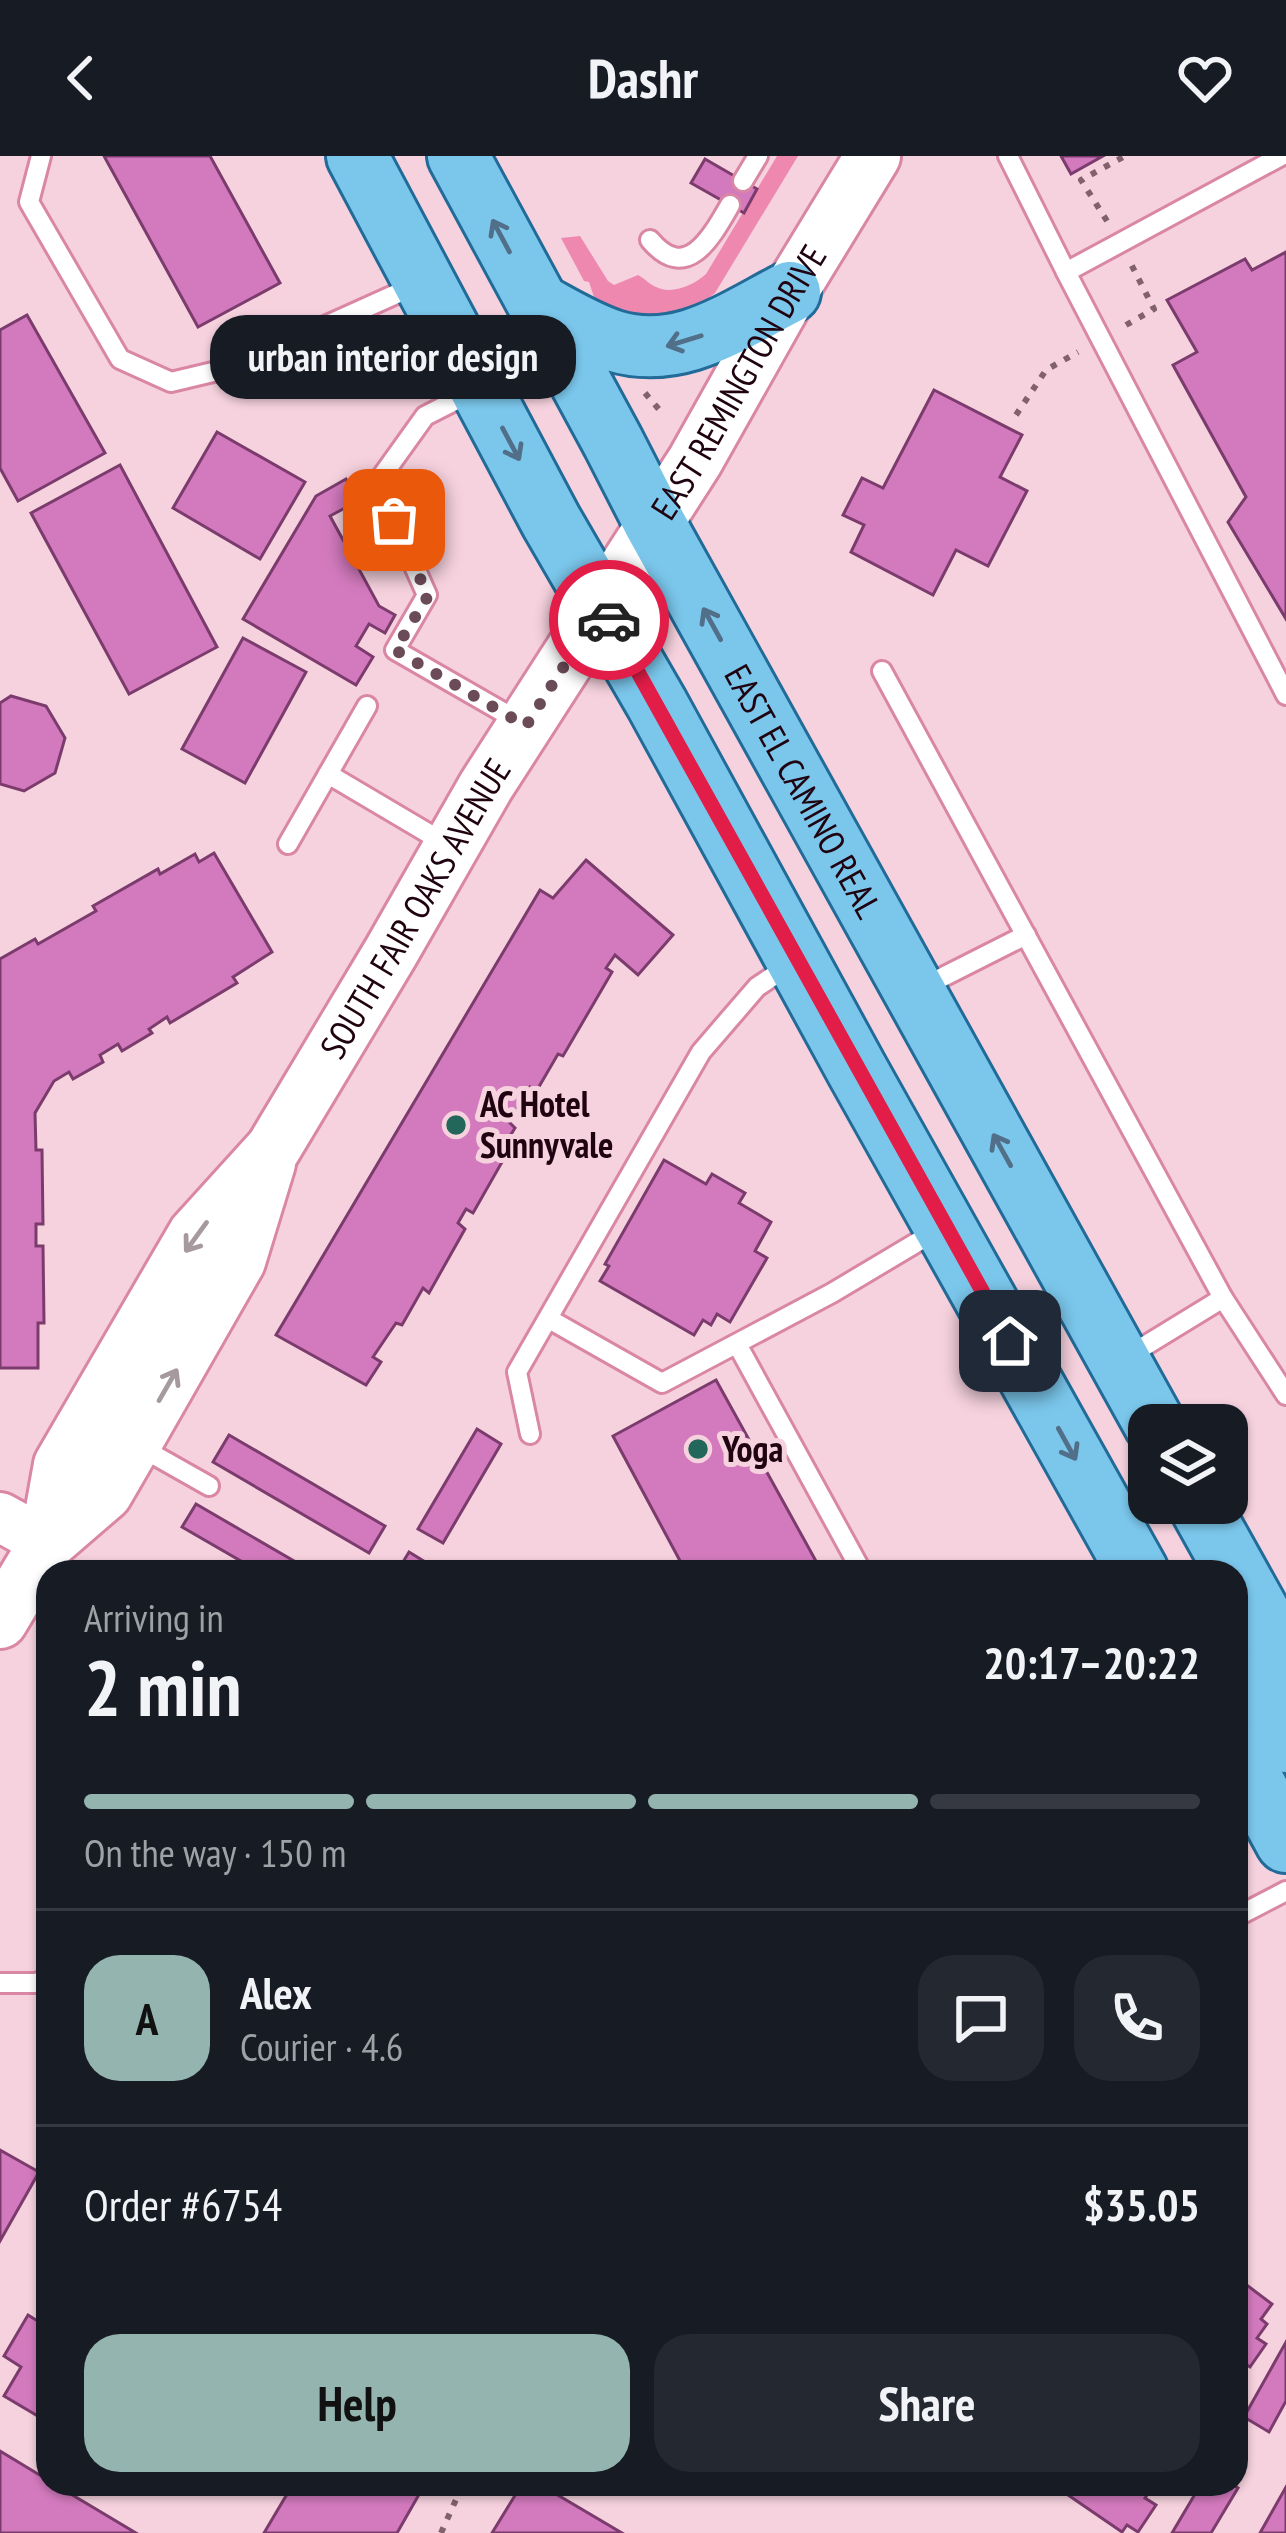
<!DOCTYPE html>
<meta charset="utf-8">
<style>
:root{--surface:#171b24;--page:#242831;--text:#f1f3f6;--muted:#9ea1a6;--line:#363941;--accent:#94b4af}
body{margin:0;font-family:"PT Sans Narrow",sans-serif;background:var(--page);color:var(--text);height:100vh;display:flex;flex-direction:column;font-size:45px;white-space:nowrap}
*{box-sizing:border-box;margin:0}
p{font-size:39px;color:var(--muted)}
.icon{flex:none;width:66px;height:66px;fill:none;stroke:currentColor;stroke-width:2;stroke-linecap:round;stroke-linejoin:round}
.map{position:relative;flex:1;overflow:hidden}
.side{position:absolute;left:36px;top:1404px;width:1212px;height:936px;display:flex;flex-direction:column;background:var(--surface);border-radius:36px;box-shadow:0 3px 9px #0004}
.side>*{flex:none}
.fabs{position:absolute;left:1128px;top:1248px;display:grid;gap:24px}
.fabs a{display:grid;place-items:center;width:120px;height:120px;border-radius:24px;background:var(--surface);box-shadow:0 3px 9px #0004;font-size:60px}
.pin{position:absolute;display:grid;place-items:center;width:102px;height:102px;color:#fff;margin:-51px;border-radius:24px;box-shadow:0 6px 18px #0006}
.courier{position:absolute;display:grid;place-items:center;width:120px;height:120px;margin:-60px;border:9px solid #e11d48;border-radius:50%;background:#fff;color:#222;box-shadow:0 3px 15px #0007}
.bubble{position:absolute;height:84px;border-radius:36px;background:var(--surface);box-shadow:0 3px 9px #0004;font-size:39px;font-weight:800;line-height:84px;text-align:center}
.head em{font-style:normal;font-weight:800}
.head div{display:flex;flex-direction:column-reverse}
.head{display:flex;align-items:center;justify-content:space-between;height:204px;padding:0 48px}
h1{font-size:78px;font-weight:800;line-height:90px}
.bar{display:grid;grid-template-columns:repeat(4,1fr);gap:18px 12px;align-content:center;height:144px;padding:0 48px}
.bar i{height:15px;border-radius:9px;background:var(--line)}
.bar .on{background:var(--accent)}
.bar p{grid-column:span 4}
.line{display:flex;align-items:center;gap:30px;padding:0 48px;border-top:3px solid var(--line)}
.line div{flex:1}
.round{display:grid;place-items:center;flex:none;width:126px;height:126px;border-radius:36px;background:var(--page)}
.cta{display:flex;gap:24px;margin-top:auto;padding:24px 48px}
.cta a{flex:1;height:138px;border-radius:36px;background:var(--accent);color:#111;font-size:48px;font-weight:800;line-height:138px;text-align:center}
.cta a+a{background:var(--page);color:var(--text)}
header{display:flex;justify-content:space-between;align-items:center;height:156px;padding:0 48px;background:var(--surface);font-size:54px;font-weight:800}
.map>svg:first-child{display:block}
.green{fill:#ee88af}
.building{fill:#d37abe;stroke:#7b3c6d;stroke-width:3}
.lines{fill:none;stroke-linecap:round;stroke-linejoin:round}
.service-casing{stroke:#da86a5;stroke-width:24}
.tertiary-casing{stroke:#da86a5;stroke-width:54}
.secondary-casing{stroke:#da86a5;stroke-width:60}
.primary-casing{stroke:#226a97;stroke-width:66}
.path{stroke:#81616e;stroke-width:6;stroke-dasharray:6 9;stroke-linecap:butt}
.service{stroke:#fff;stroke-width:18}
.tertiary{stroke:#fff;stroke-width:48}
.secondary{stroke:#fff;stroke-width:54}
.primary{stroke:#7bc7ec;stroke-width:60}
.oneway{stroke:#526f89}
.oneway2{stroke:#a69a9f}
.done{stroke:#6b4b58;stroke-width:12;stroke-dasharray:0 21.6}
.route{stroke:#e11d48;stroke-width:15}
.poi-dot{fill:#226759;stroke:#f6d2de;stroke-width:4.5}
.labels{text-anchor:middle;stroke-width:10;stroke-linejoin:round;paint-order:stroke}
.street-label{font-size:36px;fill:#200310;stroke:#f6d2de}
.poi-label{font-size:36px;font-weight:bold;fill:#200310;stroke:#f6d2de;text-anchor:start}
</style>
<header><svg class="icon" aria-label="back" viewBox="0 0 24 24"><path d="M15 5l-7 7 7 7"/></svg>Dashr<svg class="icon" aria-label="heart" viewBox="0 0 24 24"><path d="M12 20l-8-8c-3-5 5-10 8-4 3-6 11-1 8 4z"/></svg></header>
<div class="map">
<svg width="1286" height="2377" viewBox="0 0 1286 2377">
<rect width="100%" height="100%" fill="#f6d2de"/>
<path class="green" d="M777 0H798L715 137 694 153 652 164 642 157C618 160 613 156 594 141L589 126 584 125 561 82 580 80 608 125 614 129 638 119C644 122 649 128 656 131 672 139 694 129 706 118Z"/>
<g class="building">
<path d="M104 0H210L280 127 198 171Z"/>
<path d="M1061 0H1103L1071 18Z"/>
<path d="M705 3 757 33 744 57 691 27Z"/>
<path d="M1286 96V463L1228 366 1246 341 1173 209 1197 196 1167 144 1245 103 1252 114Z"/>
<path d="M27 159 105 297 18 345 0 312V174Z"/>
<path d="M934 234 1022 279 1000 321 1027 335 988 410 956 394 933 439 851 396 864 369 843 359 862 322 883 332Z"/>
<path d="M217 276 305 326 260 403 173 352Z"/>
<path d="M120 309 217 491 129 538 31 357Z"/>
<path d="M346 323 358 345 330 360 379 450 395 459 385 477 369 468 356 490 373 501 356 529 243 463 316 340Z"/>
<path d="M243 482 306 516 245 627 182 593Z"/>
<path d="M11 540 46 550 65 582 55 617 24 635 0 628V547Z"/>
<path d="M214 697 272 796 233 821 237 827 170 867 167 861 149 873 152 877 122 895 118 888 100 899 103 906 73 923 69 916 54 925 35 957 36 994H42L43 1068H36V1090H43L44 1167H38V1212H0V803L35 783 38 788 96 755 93 750 158 713 160 718 195 698 199 706Z"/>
<path d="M586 704 673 779 638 819 615 799 606 812 612 816 563 900 558 898 537 934 530 931 509 966 515 972 505 988 510 992 473 1057 466 1053 458 1067 465 1073 429 1137 423 1132 402 1169 396 1167 373 1201 381 1206 366 1229 276 1179 540 734 553 742Z"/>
<path d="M664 1004 706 1028 712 1018 745 1037 739 1047 771 1066 755 1095 767 1102 730 1166 717 1158 711 1169 703 1164 694 1179 600 1125 609 1110 605 1108Z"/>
<path d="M716 1224 822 1416H686L613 1280Z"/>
<path d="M477 1273 501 1288 443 1387 418 1373Z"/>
<path d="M229 1279 385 1370 369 1397 213 1306Z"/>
<path d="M196 1348 313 1416H260L182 1371Z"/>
<path d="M409 1396 435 1412 432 1416H397Z"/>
<path d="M0 1994 39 2016 0 2085Z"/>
<path d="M1236 2121 1272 2148 1261 2163 1267 2168 1257 2182 1266 2188 1250 2211 1241 2205 1236 2213Z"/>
<path d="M28 2159 44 2169 48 2162V2266L4 2240 21 2211 4 2200Z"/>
<path d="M1286 2186V2245L1269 2276 1244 2261Z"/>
<path d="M0 2295 48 2324V2328H54L136 2377H0Z"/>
<path d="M293 2328H425L397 2377H264Z"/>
<path d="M522 2328H539L622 2377H492Z"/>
<path d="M1052 2328H1155L1145 2342 1156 2349 1138 2376 1127 2369 1122 2376Z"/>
<path d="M1201 2328H1232L1238 2332 1211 2377H1172Z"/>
<path d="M1286 2331V2377H1260Z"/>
</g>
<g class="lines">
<g class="service-casing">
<g id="service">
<path d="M41 0 29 46 120 203 171 226 234 211 414 130"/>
<path d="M1008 0 1066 116 1281 0"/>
<path d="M743 25 758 0"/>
<path d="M650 84C687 128 712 80 730 49"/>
<path d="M1066 116 1286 539"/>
<path d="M474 235 425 260 377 327 427 439 395 494 522 567"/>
<path d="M882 515 1223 1142 1286 1239"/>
<path d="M328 618 448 689"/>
<path d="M288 688 367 550"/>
<path d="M923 831 1026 779"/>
<path d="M549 1163 662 1227 832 1137 936 1075"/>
<path d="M737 1188 862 1416"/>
<path d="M1125 1202 1223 1142"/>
<path d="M530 1278 517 1216 701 896 757 831 791 808"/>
<path d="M140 1291 209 1330"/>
<path d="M1236 1761 1286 1735"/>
<path d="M0 1827H36L48 1822"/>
</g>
</g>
<g class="tertiary-casing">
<path id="tertiary" d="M0 1361 47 1387"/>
</g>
<g class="secondary-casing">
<g id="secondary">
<path id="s1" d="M47 1387 61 1309 195 1079 273 993 391 796 486 630 695 305 790 136 873 0"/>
<path d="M0 1465 47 1387 105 1337 134 1287 238 1105 268 1007"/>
</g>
</g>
<g class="primary-casing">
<g id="primary">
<path d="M357 0 551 365 657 548 857 914 1138 1416"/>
<path id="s2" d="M458 0 613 286 655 368 1155 1269"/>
<path d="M538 148C562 161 588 177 614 185 680 205 733 165 790 136"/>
<path d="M1198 1347 1286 1505"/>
<path d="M1236 1522 1254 1530 1286 1586"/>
<path d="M1236 1594 1286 1686"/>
</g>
</g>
<g class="path">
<path d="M1107 65 1081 24 1125 0"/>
<path d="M1126 169 1154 153 1131 108"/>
<path d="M645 237 662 257"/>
<path d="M1016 259 1046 214 1078 196"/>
<path d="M441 2377 463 2328"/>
</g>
<use href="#service" class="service"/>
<use href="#tertiary" class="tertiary"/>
<use href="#secondary" class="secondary"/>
<use href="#primary" class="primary"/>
</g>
<defs><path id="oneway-shaft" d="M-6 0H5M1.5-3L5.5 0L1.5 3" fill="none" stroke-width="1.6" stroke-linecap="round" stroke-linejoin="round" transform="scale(3)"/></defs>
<g class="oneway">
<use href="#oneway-shaft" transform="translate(501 80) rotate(-118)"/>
<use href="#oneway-shaft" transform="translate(684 185) rotate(163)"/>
<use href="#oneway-shaft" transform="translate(511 288) rotate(62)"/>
<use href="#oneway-shaft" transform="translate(712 468) rotate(-119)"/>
<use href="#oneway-shaft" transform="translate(1002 994) rotate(-119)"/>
<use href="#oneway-shaft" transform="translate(1067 1288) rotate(61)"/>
</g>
<g class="oneway2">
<use href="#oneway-shaft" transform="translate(196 1081) rotate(126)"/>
<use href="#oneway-shaft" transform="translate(168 1229) rotate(-60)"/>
</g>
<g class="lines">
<path class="done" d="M394 364 428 440 395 494 526 570 601 452 609 464"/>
<path class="route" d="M609 464 1010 1185"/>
</g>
<g class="poi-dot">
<circle cx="456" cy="969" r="12"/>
<circle cx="698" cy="1293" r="12"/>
</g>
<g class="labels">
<g class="street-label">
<text dy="13" stroke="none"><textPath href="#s1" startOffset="1359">EAST REMINGTON DRIVE</textPath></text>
<text dy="13" stroke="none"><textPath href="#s2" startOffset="723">EAST EL CAMINO REAL</textPath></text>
<text dy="13" stroke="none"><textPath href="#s1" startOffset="741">SOUTH FAIR OAKS AVENUE</textPath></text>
</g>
<g class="poi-label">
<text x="480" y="961">AC Hotel<tspan x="480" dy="41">Sunnyvale</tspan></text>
<text x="722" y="1306">Yoga</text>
</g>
</g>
</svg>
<div class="fabs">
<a><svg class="icon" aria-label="layers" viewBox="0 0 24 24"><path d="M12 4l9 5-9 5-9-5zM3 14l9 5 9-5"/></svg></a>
</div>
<div class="pin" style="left:394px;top:364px;background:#ea580c"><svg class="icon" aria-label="bag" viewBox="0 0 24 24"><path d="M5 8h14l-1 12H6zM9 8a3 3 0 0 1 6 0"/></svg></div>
<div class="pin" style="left:1010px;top:1185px;background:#1f2937"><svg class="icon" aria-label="home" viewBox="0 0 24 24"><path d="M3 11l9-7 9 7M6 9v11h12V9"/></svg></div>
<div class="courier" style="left:609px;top:464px"><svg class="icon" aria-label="car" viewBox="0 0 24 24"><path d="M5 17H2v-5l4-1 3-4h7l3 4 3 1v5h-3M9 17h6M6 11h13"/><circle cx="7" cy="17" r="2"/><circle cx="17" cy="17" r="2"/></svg></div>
<div class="bubble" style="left:210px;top:159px;width:366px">urban interior design</div>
<section class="side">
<div class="head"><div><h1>2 min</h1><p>Arriving in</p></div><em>20:17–20:22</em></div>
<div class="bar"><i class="on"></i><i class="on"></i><i class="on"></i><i></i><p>On the way · 150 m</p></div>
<div class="line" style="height:216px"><b class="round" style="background:var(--accent);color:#111">A</b><div><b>Alex</b><p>Courier · 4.6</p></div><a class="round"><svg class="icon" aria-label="chat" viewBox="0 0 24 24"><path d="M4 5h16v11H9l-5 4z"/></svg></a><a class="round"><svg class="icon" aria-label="phone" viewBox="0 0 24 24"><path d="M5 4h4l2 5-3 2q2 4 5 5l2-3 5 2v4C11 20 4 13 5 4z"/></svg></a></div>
<div class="line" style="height:156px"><div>Order #6754</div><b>$35.05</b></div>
<div class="cta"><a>Help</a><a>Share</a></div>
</section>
</div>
